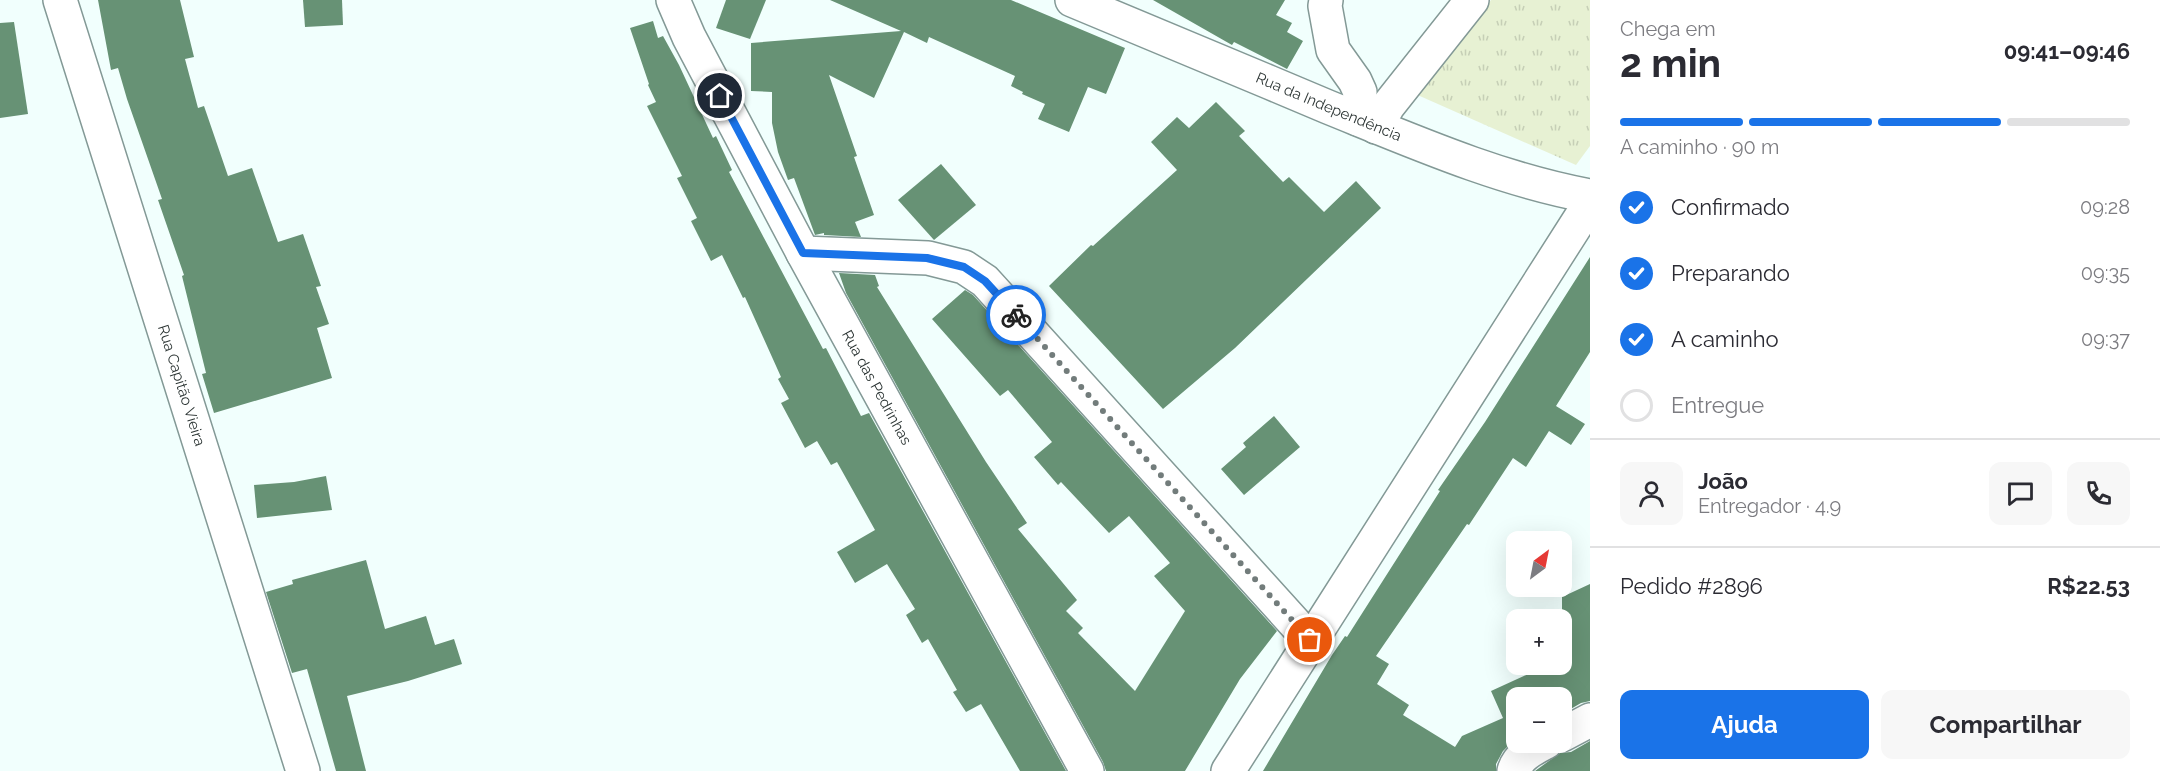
<!DOCTYPE html>
<html lang="pt">
<meta charset="utf-8">
<style>
:root{--surface:#fff;--page:#f7f7f7;--text:#2b2b33;--muted:#7c7c81;--line:#e1e1e2;--accent:#1a73e8}
body{margin:0;font-family:Raleway,sans-serif;background:var(--page);color:var(--text);height:100vh;display:flex;flex-direction:column;font-size:22px;white-space:nowrap}
*{box-sizing:border-box;margin:0}
p{font-size:20px;color:var(--muted)}
.icon{flex:none;width:33px;height:33px;fill:none;stroke:currentColor;stroke-width:2;stroke-linecap:round;stroke-linejoin:round}
.map{position:relative;flex:1;overflow:hidden}
.drawer{display:flex;flex-direction:column;background:var(--surface);width:570px}
.drawer>*{flex:none}
.needle{width:39px;rotate:32deg}
.tools{position:absolute;left:1506px;top:531px;display:grid;gap:12px}
.tools a{display:grid;place-items:center;width:66px;height:66px;border-radius:12px;background:var(--surface);box-shadow:0 6px 24px #0002;font-size:30px}
.pin{position:absolute;display:grid;place-items:center;width:51px;height:51px;color:#fff;margin:-26px;border:3px solid #fff;border-radius:50%;box-shadow:0 2px 6px #0007}
.courier{position:absolute;display:grid;place-items:center;width:60px;height:60px;margin:-30px;border:4px solid #1a73e8;border-radius:50%;background:#fff;color:#222;box-shadow:0 2px 8px #0007}
.head em{font-style:normal;font-weight:700}
.head div{display:flex;flex-direction:column-reverse}
.head{display:flex;align-items:center;justify-content:space-between;height:102px;padding:0 30px}
h1{font-size:39px;font-weight:700;line-height:45px}
.bar{display:grid;grid-template-columns:repeat(4,1fr);gap:9px 6px;align-content:center;height:72px;padding:0 30px}
.bar i{height:8px;border-radius:4px;background:var(--line)}
.bar .current{background:var(--accent)}
.bar p{grid-column:span 4}
.line{display:flex;align-items:center;gap:15px;padding:0 30px;border-top:2px solid var(--line)}
.line div{flex:1}
.round{display:grid;place-items:center;flex:none;width:63px;height:63px;border-radius:12px;background:var(--page)}
ol{padding:0 30px;list-style:none}
li{display:flex;align-items:center;gap:18px;height:66px}
li p{margin-inline-start:auto}
li .icon{padding:6px;border-radius:50%;background:var(--accent);color:#fff;stroke-width:4}
li:last-child{color:var(--muted)}
li i{width:33px;height:33px;border:3px solid var(--line);border-radius:50%}
.primary-button{display:flex;gap:12px;margin-top:auto;padding:12px 30px}
.primary-button a{flex:1;height:69px;border-radius:12px;background:var(--accent);color:#fff;font-size:24px;font-weight:700;line-height:69px;text-align:center}
.primary-button a+a{background:var(--page);color:var(--text)}
main{display:flex;flex:1;min-height:0}
.map>svg:first-child{display:block}
.park{fill:url(#park-tufts)}
.building{fill:#679275}
.lines{fill:none;stroke-linecap:round;stroke-linejoin:round}
.minor-casing{stroke:#839996;stroke-width:36}
.tertiary-casing{stroke:#839996;stroke-width:36}
.minor{stroke:#fff;stroke-width:33}
.tertiary{stroke:#fff;stroke-width:33}
.done{stroke:#727c7b;stroke-width:6;stroke-dasharray:0 10.8}
.route{stroke:#1a73e8;stroke-width:8}
.labels{text-anchor:middle;stroke-width:4.5;stroke-linejoin:round;paint-order:stroke}
.street-label{font-size:15px;fill:#2d3635;stroke:#fff}
</style>
<main>
<div class="map">
<svg width="1590" height="771" viewBox="0 0 1590 771">
<defs>
<pattern id="park-tufts" width="24" height="20" patternUnits="userSpaceOnUse" patternTransform="scale(1.5)"><rect width="24" height="20" fill="#e7f1d3"/><path d="M3 7l-1-3M5 7V3M7 7l1-3M15 17l-1-3M17 17v-4M19 17l1-3" fill="none" stroke="#c6cfb6"/></pattern>
</defs>
<rect width="100%" height="100%" fill="#f1fffd"/>
<path class="park" d="M1491 0H1590V146L1576 165 1413 93Z"/>
<g class="building">
<path d="M98 0H180L194 57 185 59 198 108 204 106 228 176 252 168 278 242 303 234 321 286 316 287 329 324 317 328 332 378 214 413 202 374 206 373 182 276 184 275 158 200 162 199 127 99 118 68 111 70Z"/>
<path d="M303 0H342L343 25 305 27Z"/>
<path d="M726 0H766L750 39 716 28Z"/>
<path d="M830 0H1011L1125 48 1106 94 1088 87 1069 132 1038 119 1045 104 1022 94 1023 92 1011 86 1015 76 929 37 927 43 904 32 874 98 829 75 857 156 854 157 874 215 855 222 861 237 824 235V233L815 235 794 178 788 180 778 152 772 123V92L751 91V43L901 31Z"/>
<path d="M1153 0H1285L1276 15 1292 23 1287 32 1303 41 1287 69 1234 42 1232 45Z"/>
<path d="M653 21 658 38 663 36 679 65 713 138 716 136 732 170 729 172 823 349 826 348 861 416 869 413 1066 771H1020L981 704 966 712 953 692 957 690 928 639 922 643 906 615 915 609 887 564 855 583 837 552 875 530 837 462 831 465 817 441 805 448 781 403 789 399 778 379 781 377 745 297 743 298 722 255 711 261 691 221 697 218 677 178 682 176 647 106 656 102 648 85 649 84 630 28Z"/>
<path d="M14 22 28 114 0 118V23Z"/>
<path d="M1216 102 1245 131 1239 136 1283 182 1289 177 1324 212 1356 181 1381 208 1235 348 1163 409 1049 286 1091 245 1093 246 1177 170 1151 142 1177 117 1189 128Z"/>
<path d="M941 164 976 205 934 240 898 200Z"/>
<path d="M1590 257V352L1556 406 1585 424 1571 445 1549 431 1526 467 1513 458 1469 525 1467 524 1376 656 1389 664 1377 684 1409 705 1403 715 1455 747 1462 736 1503 718 1491 691 1535 671 1532 664H1562V597L1590 584V701L1581 703 1562 714V698H1516V738L1503 751 1496 764V771H1263L1332 655 1345 636 1347 637 1440 491 1438 490 1485 422Z"/>
<path d="M839 273 875 275 879 286 877 287 986 462 1027 523 1018 529 1077 600 1066 611 1083 628 1078 633 1135 691 1185 611 1154 576 1170 563 1129 516 1109 533 1061 482 1058 485 1034 457 1052 442 1008 390 1000 396 932 319 965 290 973 295 1277 631 1240 679 1185 771H1106L1103 762 846 293Z"/>
<path d="M1274 416 1300 447 1244 495 1221 469 1246 447 1243 443Z"/>
<path d="M326 476 332 510 257 518 254 485 294 482Z"/>
<path d="M366 560 385 629 426 616 435 645 454 639 462 664 408 681 347 696 366 771H336L307 669 292 673 266 592 293 584 292 580Z"/>
<path d="M1590 741V771H1535L1560 753 1571 752Z"/>
</g>
<g class="lines">
<g class="minor-casing">
<g id="minor">
<path id="s1" d="M60 0 303 771"/>
<path d="M1326 0 1325 6 1333 50 1355 81 1360 92 1358 119"/>
<path d="M803 253 928 258 964 267 985 281 1310 640"/>
<path d="M1562 735 1590 720"/>
<path d="M1514 771C1518 756 1533 749 1546 742"/>
</g>
</g>
<g class="tertiary-casing">
<g id="tertiary">
<path id="s2" d="M673 0 689 37 803 253 1087 771"/>
<path id="s3" d="M1072 0C1158 36 1243 71 1328 107 1412 141 1501 180 1590 196"/>
<path d="M1376 127 1388 106 1472 0"/>
<path d="M1228 771 1590 203"/>
</g>
</g>
<use href="#minor" class="minor"/>
<use href="#tertiary" class="tertiary"/>
</g>
<g class="lines">
<path class="done" d="M1016 315 1310 640"/>
<path class="route" d="M720 96 803 253 927 258 964 267 985 281 1016 315"/>
</g>
<g class="labels">
<g class="street-label">
<text dy="5" stroke="none"><textPath href="#s3" startOffset="278">Rua da Independência</textPath></text>
<text dy="5" stroke="none"><textPath href="#s1" startOffset="404">Rua Capitão Vieira</textPath></text>
<text dy="5" stroke="none"><textPath href="#s2" startOffset="438">Rua das Pedrinhas</textPath></text>
</g>
</g>
</svg>
<div class="tools">
<a><svg class="needle" viewBox="-14 -14 28 28"><path d="M0-13l5 13h-10z" fill="#e53935"/><path d="M0 13l5-13h-10z" fill="#7c7c81"/></svg></a>
<a>+</a>
<a>−</a>
</div>
<div class="pin" style="left:1310px;top:640px;background:#ea580c"><svg class="icon" aria-label="bag" viewBox="0 0 24 24"><path d="M5 8h14l-1 12H6zM9 8a3 3 0 0 1 6 0"/></svg></div>
<div class="pin" style="left:720px;top:96px;background:#1f2937"><svg class="icon" aria-label="home" viewBox="0 0 24 24"><path d="M3 11l9-7 9 7M6 9v11h12V9"/></svg></div>
<div class="courier" style="left:1016px;top:315px"><svg class="icon" aria-label="bike" viewBox="0 0 24 24"><circle cx="6" cy="16" r="4"/><circle cx="18" cy="16" r="4"/><path d="M6 16l4-8h5l3 8M10 8l3 8H6M13 5h3"/></svg></div>
</div>
<section class="drawer">
<div class="head"><div><h1>2 min</h1><p>Chega em</p></div><em>09:41–09:46</em></div>
<div class="bar"><i class="current"></i><i class="current"></i><i class="current"></i><i></i><p>A caminho · 90 m</p></div>
<ol>
<li><svg class="icon" aria-label="check" viewBox="0 0 24 24"><path d="M5 12l5 5 9-10"/></svg>Confirmado<p>09:28</p></li>
<li><svg class="icon" aria-label="check" viewBox="0 0 24 24"><path d="M5 12l5 5 9-10"/></svg>Preparando<p>09:35</p></li>
<li><svg class="icon" aria-label="check" viewBox="0 0 24 24"><path d="M5 12l5 5 9-10"/></svg>A caminho<p>09:37</p></li>
<li><i></i>Entregue</li>
</ol>
<div class="line" style="height:108px"><a class="round"><svg class="icon" aria-label="person" viewBox="0 0 24 24"><circle cx="12" cy="8" r="4"/><path d="M4 21q1-7 8-7t8 7"/></svg></a><div><b>João</b><p>Entregador · 4.9</p></div><a class="round"><svg class="icon" aria-label="chat" viewBox="0 0 24 24"><path d="M4 5h16v11H9l-5 4z"/></svg></a><a class="round"><svg class="icon" aria-label="phone" viewBox="0 0 24 24"><path d="M5 4h4l2 5-3 2q2 4 5 5l2-3 5 2v4C11 20 4 13 5 4z"/></svg></a></div>
<div class="line" style="height:78px"><div>Pedido #2896</div><b>R$22.53</b></div>
<div class="primary-button"><a>Ajuda</a><a>Compartilhar</a></div>
</section>
</main>
